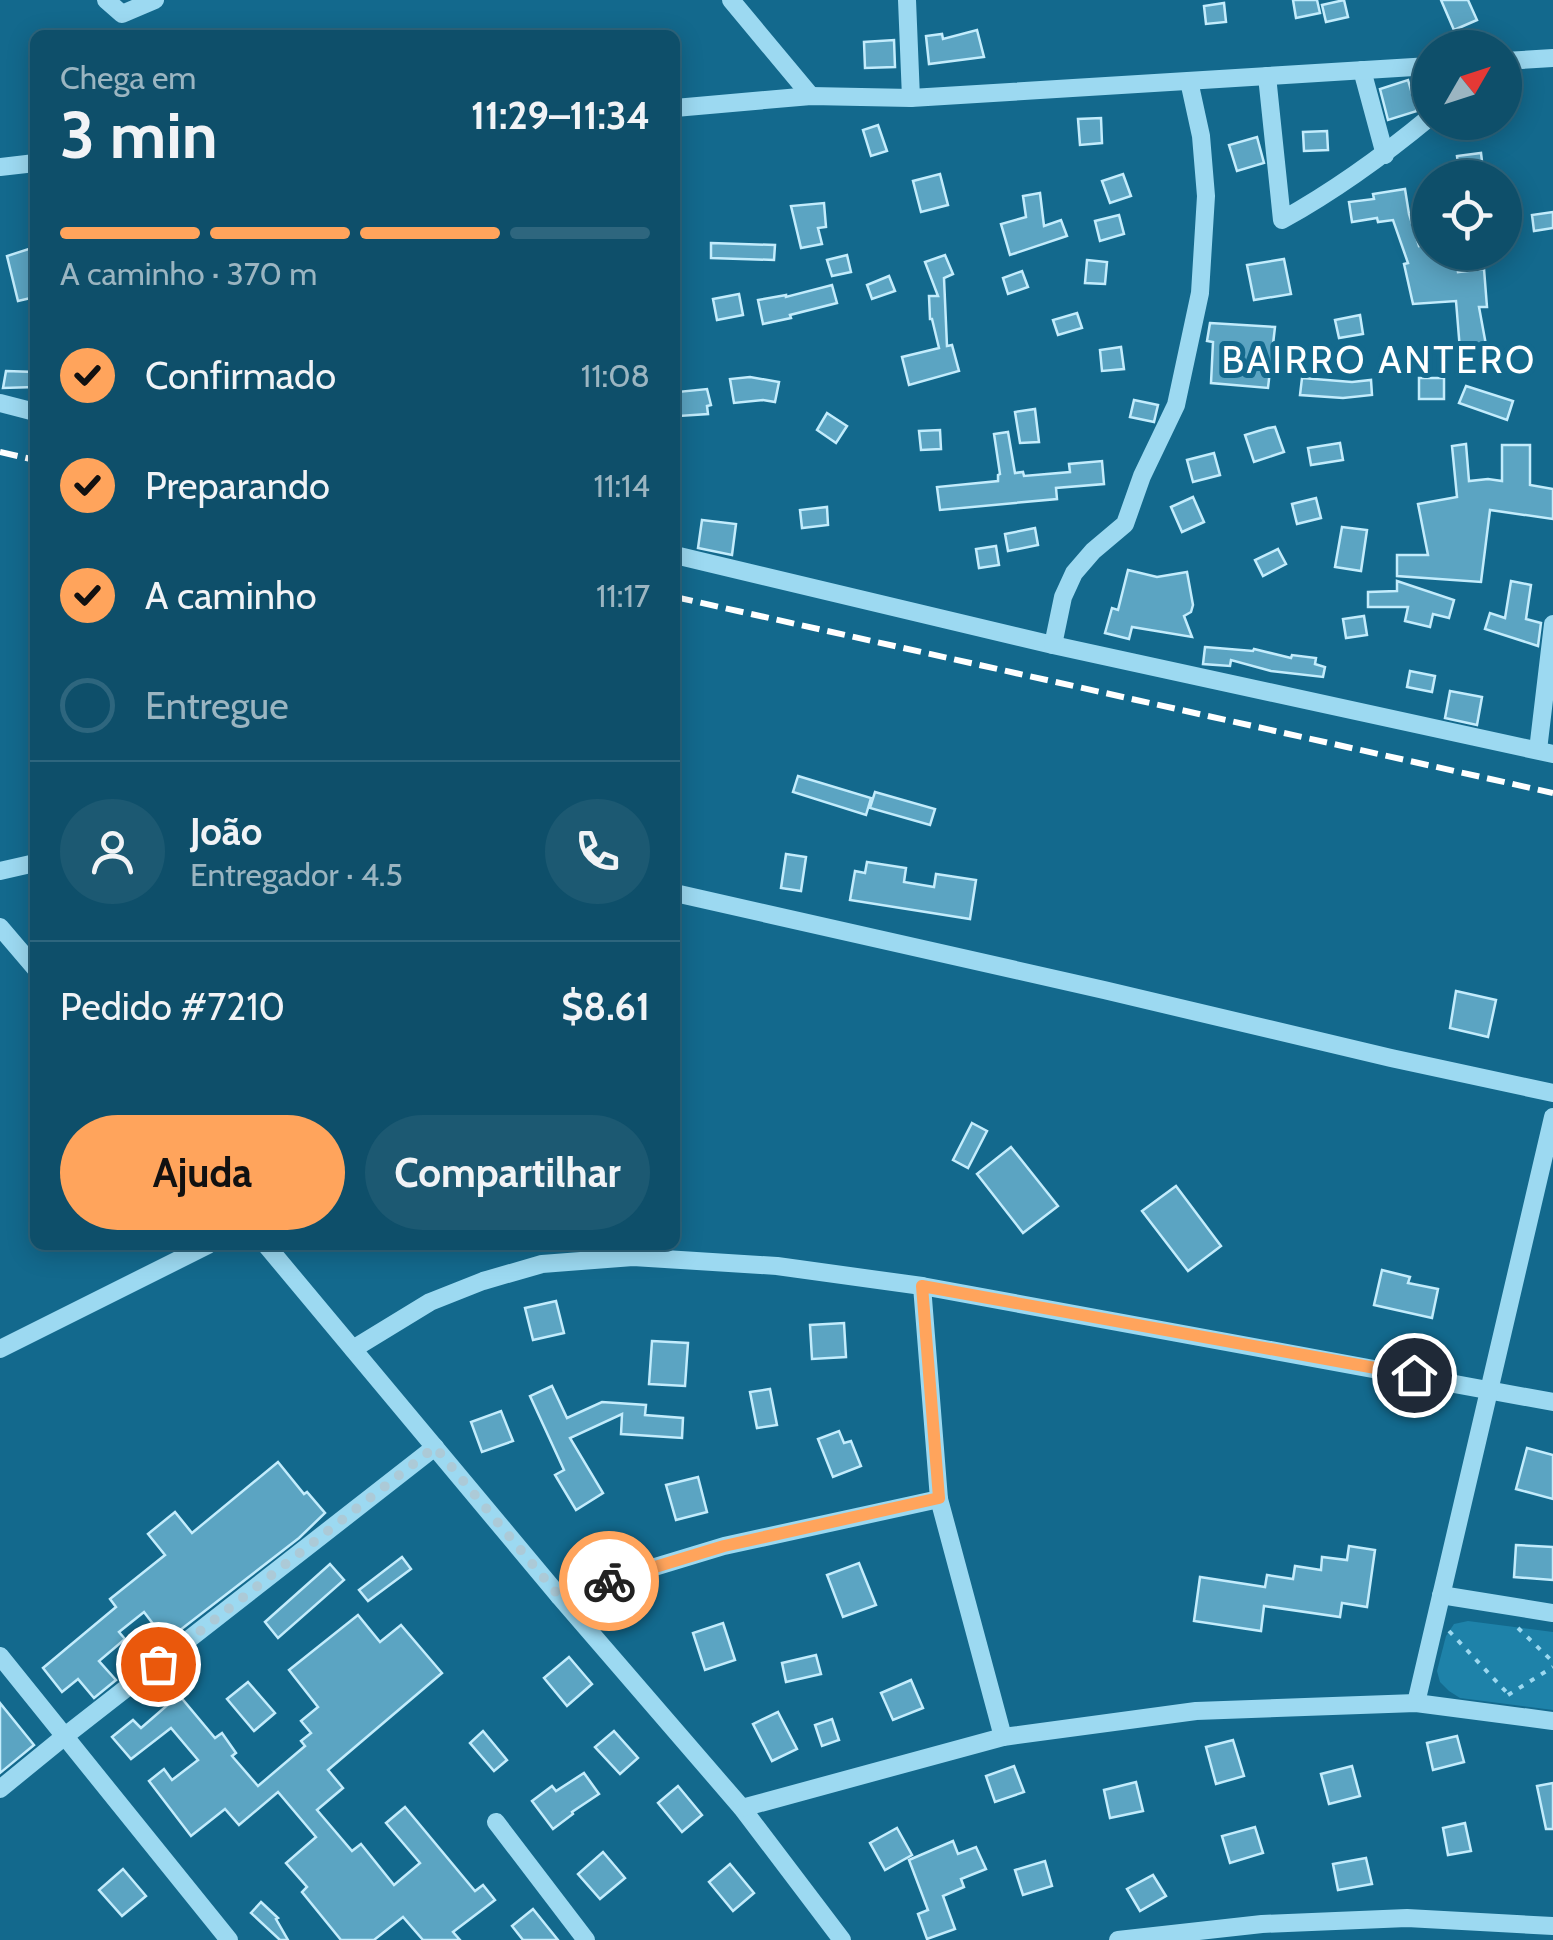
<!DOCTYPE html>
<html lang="pt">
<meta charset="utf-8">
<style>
:root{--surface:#0e4f6a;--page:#1c5972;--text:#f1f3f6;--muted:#9bb5c1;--line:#2e667e;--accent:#ffa45c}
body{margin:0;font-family:Cabin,sans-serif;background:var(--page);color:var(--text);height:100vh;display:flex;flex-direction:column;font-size:38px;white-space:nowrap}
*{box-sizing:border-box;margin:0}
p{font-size:32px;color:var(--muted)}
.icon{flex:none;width:55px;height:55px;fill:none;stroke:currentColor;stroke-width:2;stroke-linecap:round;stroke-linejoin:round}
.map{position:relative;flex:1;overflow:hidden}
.drawer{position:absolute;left:30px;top:30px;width:650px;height:1220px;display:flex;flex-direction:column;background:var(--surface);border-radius:15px;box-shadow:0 5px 25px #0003,0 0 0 2px var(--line)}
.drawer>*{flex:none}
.needle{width:65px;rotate:51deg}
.buttons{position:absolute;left:1412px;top:30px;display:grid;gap:20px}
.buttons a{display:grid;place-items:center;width:110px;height:110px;border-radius:50%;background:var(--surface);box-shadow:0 5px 25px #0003,0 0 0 2px var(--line);font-size:50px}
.pin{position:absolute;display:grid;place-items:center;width:85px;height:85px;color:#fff;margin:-42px;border:5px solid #fff;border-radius:50%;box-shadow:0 2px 10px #0007}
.courier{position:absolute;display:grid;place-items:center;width:100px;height:100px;margin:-50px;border:8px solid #ffa45c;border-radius:50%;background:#fff;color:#222;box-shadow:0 2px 12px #0007}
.head em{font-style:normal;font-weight:700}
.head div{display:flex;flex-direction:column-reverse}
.head{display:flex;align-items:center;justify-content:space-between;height:170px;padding:0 30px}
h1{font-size:65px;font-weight:700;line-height:75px}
.bar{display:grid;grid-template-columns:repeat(4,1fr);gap:15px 10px;align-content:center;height:120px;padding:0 30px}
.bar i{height:12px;border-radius:8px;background:var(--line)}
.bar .current{background:var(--accent)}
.bar p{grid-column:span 4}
.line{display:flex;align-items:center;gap:25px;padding:0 30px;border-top:2px solid var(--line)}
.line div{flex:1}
.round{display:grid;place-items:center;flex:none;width:105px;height:105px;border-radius:52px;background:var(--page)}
ol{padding:0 30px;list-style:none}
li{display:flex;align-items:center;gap:30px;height:110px}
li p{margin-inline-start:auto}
li .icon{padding:10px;border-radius:50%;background:var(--accent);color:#111;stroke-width:4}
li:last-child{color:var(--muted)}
li i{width:55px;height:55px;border:5px solid var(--line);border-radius:50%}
.action{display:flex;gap:20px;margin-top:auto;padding:20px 30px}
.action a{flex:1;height:115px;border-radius:60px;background:var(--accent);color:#111;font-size:40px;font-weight:700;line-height:115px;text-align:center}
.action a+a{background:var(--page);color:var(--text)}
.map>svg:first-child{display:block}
.green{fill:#1e82a9}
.building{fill:#5ba4c2;stroke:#c3ecfc;stroke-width:2.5}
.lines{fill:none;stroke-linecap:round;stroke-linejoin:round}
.path{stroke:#9cd9f1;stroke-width:4;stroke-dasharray:5 8;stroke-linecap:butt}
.minor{stroke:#9cd9f1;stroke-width:18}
.rail{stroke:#fff;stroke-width:6;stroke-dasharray:18 8;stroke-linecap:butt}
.done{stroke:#accad7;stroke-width:10;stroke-dasharray:0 18}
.route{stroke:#ffa45c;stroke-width:12}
.labels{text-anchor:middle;stroke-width:10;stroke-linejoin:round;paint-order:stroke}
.neighbourhood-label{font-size:38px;letter-spacing:2.5px;fill:#fff;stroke:#13698d}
</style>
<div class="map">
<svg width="1553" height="1940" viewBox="0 0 1553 1940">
<rect width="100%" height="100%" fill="#13698d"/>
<path class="green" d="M1468 1621 1553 1632V1710L1460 1698 1449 1691 1440 1682 1437 1671 1446 1636 1454 1624Z"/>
<g class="building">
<path d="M1293 0H1317L1320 13 1296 18Z"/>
<path d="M1344 0 1348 17 1326 22 1322 5Z"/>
<path d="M1441 0H1468L1477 20 1454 30Z"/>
<path d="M1224 3 1226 22 1206 24 1204 6Z"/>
<path d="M977 30 984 57 929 64 926 36 942 34 943 39Z"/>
<path d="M894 40 895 67 865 68 864 42Z"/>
<path d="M1408 80 1417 111 1388 120 1380 89Z"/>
<path d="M1101 118 1102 143 1080 145 1078 119Z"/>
<path d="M878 125 887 151 871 156 863 130Z"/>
<path d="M1327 131 1328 150 1304 151 1303 132Z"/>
<path d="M1257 137 1264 163 1237 171 1229 145Z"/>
<path d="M1481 153 1484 178H1460L1457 156Z"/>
<path d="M940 174 948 205 921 212 913 181Z"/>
<path d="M1123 174 1131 196 1110 203 1102 181Z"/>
<path d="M1405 189 1409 214 1419 246 1430 244V252H1455L1458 272 1484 269 1487 307H1479L1486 345 1460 350 1456 301 1413 304 1404 264 1408 263 1393 220 1378 222 1377 218 1352 222 1349 202 1374 199 1373 194Z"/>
<path d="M1040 193 1044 226 1061 220 1067 236 1010 255 1001 224 1026 217 1023 196Z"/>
<path d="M824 203 826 227 818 228 822 244 801 248 791 206Z"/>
<path d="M1553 212V228L1534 231 1532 215Z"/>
<path d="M1119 215 1124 234 1100 241 1095 221Z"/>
<path d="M711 243 775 245 774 260 711 258Z"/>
<path d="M35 247V297L18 301 7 256Z"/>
<path d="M847 255 851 272 832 276 827 260Z"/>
<path d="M945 255 953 274 944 278 947 346 952 345 959 371 909 385 902 357 939 348 932 319H930L929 296H938L925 262Z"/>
<path d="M1284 259 1291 294 1254 300 1247 265Z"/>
<path d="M1087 260 1107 262 1105 284 1085 283Z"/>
<path d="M1022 271 1028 287 1008 294 1003 278Z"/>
<path d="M889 276 895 291 872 299 867 285Z"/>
<path d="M832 285 837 303 790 315 791 318 763 324 758 300 786 295V297Z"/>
<path d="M739 294 743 315 717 320 713 299Z"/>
<path d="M1077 313 1082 328 1058 335 1053 320Z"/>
<path d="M1360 315 1363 334 1339 338 1335 320Z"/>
<path d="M1210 323 1275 327 1268 388 1211 383 1213 342 1207 341Z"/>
<path d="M1121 347 1124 369 1102 371 1100 350Z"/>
<path d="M6 371 35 372V387L3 388Z"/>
<path d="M750 377 779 382 775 402 763 400 734 403 730 379Z"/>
<path d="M1302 378 1352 382 1371 380 1372 395 1343 398 1300 395Z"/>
<rect x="1419" y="378" width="25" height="21"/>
<path d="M1466 386 1513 401 1507 420 1459 403Z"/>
<path d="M707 389 711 405 707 406 708 414 679 416 677 392Z"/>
<path d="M1134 400 1158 405 1154 422 1130 417Z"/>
<path d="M1035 409 1039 442 1020 443 1015 412Z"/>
<path d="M827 413 847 426 836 443 817 430Z"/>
<path d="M1275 427 1284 452 1254 462 1245 435 1268 428Z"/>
<path d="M940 430 941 449 921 450 919 431Z"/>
<path d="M1008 432 1015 473 1023 472 1024 476 1070 472 1069 464 1102 461 1104 484 1056 488 1057 499 940 510 937 487 998 481V475L1000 474 994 434Z"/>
<path d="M1340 443 1343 460 1311 465 1308 448Z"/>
<path d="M1466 444 1469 481 1488 479 1502 481V445H1530V485L1553 489V519L1490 510 1481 582 1397 576V555H1428L1418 504 1457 497 1452 446Z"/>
<path d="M1214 453 1220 475 1193 482 1187 460Z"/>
<path d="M1193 497 1204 522 1182 532 1171 507Z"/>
<path d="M1316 498 1321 518 1297 524 1292 504Z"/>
<path d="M827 507 828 525 802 528 800 510Z"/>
<path d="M702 520 736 524 732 555 698 548Z"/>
<path d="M1342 527 1367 530 1361 571 1335 567Z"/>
<path d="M1035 528 1038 545 1008 551 1005 534Z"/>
<path d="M996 546 999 565 979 568 976 549Z"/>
<path d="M1278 549 1286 564 1263 576 1255 560Z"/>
<path d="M1128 570 1157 577 1187 572 1193 605 1191 612 1184 616 1192 637 1132 627 1129 639 1105 633 1112 608 1118 610Z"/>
<path d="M1397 581 1454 600 1449 618 1433 614 1430 627 1405 621 1408 607H1368V592L1397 591Z"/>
<path d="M1511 581 1531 585 1526 619 1541 623 1538 646 1485 629 1490 613 1505 618Z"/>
<path d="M1364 616 1367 635 1346 638 1343 619Z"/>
<path d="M1205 647 1253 651 1254 649 1291 658 1292 655 1316 658 1315 664 1325 667 1323 677 1271 671 1231 660 1230 666 1203 664Z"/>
<path d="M1410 671 1435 676 1432 692 1407 687Z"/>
<path d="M1450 691 1482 697 1477 725 1445 718Z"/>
<path d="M798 776 871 798 866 815 793 792Z"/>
<path d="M875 792 935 809 930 825 870 808Z"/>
<path d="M786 854 806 857 801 891 781 888Z"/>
<path d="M867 862 906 868 904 882 934 887 936 874 976 880 970 919 850 900 855 871 865 873Z"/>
<path d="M1456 991 1496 1000 1488 1037 1450 1028Z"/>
<path d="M972 1123 987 1131 968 1168 953 1160Z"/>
<path d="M1011 1147 1058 1206 1023 1233 977 1174Z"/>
<path d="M1176 1186 1221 1246 1188 1271 1142 1211Z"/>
<path d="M1382 1270 1410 1277 1408 1283 1438 1289 1432 1318 1374 1305Z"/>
<path d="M556 1301 564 1333 533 1340 525 1308Z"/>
<path d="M844 1323 846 1357 812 1359 810 1325Z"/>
<path d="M652 1341 688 1343 685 1386 649 1384Z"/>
<path d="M552 1386 567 1418 602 1402 646 1405 645 1415 683 1418 682 1438 621 1434 622 1414 570 1438 603 1493 576 1510 555 1475 564 1470 530 1396Z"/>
<path d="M770 1389 777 1425 757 1428 750 1392Z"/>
<path d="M501 1411 513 1441 482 1452 471 1422Z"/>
<path d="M839 1431 844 1443 851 1441 861 1466 833 1477 818 1439Z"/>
<path d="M1527 1448 1553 1455V1499L1516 1489Z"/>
<path d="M278 1462 304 1494 307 1492 325 1513 299 1538 166 1641 144 1612 119 1632 125 1639 99 1661 116 1680 94 1698 78 1679 62 1692 43 1668 116 1607 110 1599 165 1555 148 1534 175 1512 192 1533Z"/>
<path d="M698 1477 707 1512 676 1520 666 1485Z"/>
<path d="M1516 1545 1553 1547V1580L1514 1577Z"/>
<path d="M1349 1546 1375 1550 1367 1607 1342 1603 1340 1617 1264 1606 1261 1631 1194 1621 1200 1577 1265 1587 1267 1575 1293 1579 1295 1566 1321 1570 1322 1557 1347 1560Z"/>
<path d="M402 1557 411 1569 368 1601 359 1590Z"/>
<path d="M859 1563 876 1605 843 1617 827 1575Z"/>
<path d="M330 1564 344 1580 278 1638 265 1622Z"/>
<path d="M358 1615 380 1642 401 1625 442 1673 328 1770 343 1788 317 1810 352 1851 361 1844 394 1885 420 1863 386 1823 405 1807 475 1891 483 1885 495 1900 453 1932 460 1940H423L403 1917 374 1940H341L302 1892 307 1887 286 1863 316 1837 278 1792 239 1825 225 1809 191 1836 149 1781 164 1769 172 1780 198 1760 171 1728 131 1759 112 1737 133 1720 141 1728 179 1695 215 1738 222 1733 236 1753 232 1756 258 1786 305 1746 301 1741 311 1733 301 1721 318 1707 289 1670Z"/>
<path d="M723 1623 735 1660 705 1670 693 1633Z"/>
<path d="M816 1655 821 1674 786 1682 782 1663Z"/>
<path d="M569 1657 592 1684 567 1706 544 1678Z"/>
<path d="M911 1680 923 1708 893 1720 881 1693Z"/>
<path d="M248 1682 275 1713 254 1731 227 1699Z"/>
<path d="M0 1703 34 1745 0 1773Z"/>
<path d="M778 1712 797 1749 772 1761 753 1724Z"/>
<path d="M832 1719 839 1740 822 1746 815 1725Z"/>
<path d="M483 1731 507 1760 494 1771 470 1743Z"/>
<path d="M614 1731 638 1758 620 1774 595 1747Z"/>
<path d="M1457 1736 1464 1762 1433 1770 1427 1743Z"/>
<path d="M1233 1740 1244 1776 1216 1784 1206 1747Z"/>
<path d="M1014 1766 1024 1792 995 1802 986 1776Z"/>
<path d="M1352 1766 1360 1796 1329 1804 1321 1774Z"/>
<path d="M584 1773 599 1794 572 1812 573 1814 553 1829 532 1801 552 1786 556 1791Z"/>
<path d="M1136 1782 1143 1811 1110 1818 1104 1790Z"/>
<path d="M1553 1783V1829H1546L1537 1786Z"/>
<path d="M678 1786 702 1815 682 1832 658 1803Z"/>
<path d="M1465 1823 1471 1851 1448 1855 1443 1828Z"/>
<path d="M1255 1827 1263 1853 1230 1863 1222 1836Z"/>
<path d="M897 1828 912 1855 885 1870 870 1843Z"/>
<path d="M953 1841 958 1854 976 1847 986 1869 961 1879 964 1887 943 1896 955 1929 927 1939 918 1914 928 1910 909 1860Z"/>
<path d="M603 1852 625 1878 600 1899 578 1874Z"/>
<path d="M1366 1858 1372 1884 1338 1890 1333 1864Z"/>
<path d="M1045 1861 1052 1886 1023 1895 1015 1870Z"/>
<path d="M730 1864 754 1893 733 1911 709 1882Z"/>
<path d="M123 1869 146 1896 122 1916 99 1890Z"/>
<path d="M1153 1875 1166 1896 1140 1911 1127 1889Z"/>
<path d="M261 1902 278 1918 276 1919 288 1940H280L251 1913Z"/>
<path d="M533 1909 558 1940H523L512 1926Z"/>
</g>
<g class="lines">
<g class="path">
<path d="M1518 1628 1553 1662"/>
<path d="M1449 1631 1511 1697"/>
<path d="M1508 1695 1553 1667"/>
</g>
<g class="minor">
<path d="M106 0 122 14 155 0"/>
<path d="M731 0 811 96"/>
<path d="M907 0 911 98"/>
<path d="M1505 61 1553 58"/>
<path d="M1362 70 1385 155"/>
<path d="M1267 76 1282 220C1336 190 1383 156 1430 117"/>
<path d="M675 108 811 96 911 98 1430 66"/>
<path d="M0 167 35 163"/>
<path d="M0 403 35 412"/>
<path d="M675 555 1053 645 1553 754"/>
<path d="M1053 645 1063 597 1074 573 1093 551 1125 524 1142 476 1176 405 1200 293 1206 196 1201 136 1189 81"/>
<path d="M1538 750 1553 624"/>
<path d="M0 871 35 863"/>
<path d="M675 893 1104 990 1391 1058 1553 1093"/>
<path d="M0 927 35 968"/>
<path d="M266 1245 559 1596 742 1808 842 1940"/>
<path d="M922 1286 939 1499 1003 1737"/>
<path d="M0 1349 208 1245"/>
<path d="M353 1349 430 1302 483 1281 542 1264 633 1257 777 1266 922 1286 1553 1402"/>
<path d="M1441 1595 1553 1613"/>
<path d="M559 1596 724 1546 939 1499"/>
<path d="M0 1656 229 1940"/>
<path d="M1416 1703 1553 1117"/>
<path d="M0 1789 65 1736 435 1447"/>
<path d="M742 1808 1003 1737 1196 1711 1416 1703 1553 1721"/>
<path d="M496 1822 586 1940"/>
<path d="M1118 1940 1262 1924 1407 1918 1553 1926"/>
</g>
<g class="rail">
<path d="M0 452 35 460"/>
<path d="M675 597 1553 793"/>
</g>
</g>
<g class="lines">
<path class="done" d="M158 1664 435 1447 559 1596 609 1581"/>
<path class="route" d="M609 1581 724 1546 939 1498 922 1286 1414 1375"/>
</g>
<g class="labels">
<g class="neighbourhood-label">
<text x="1379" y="373">BAIRRO ANTERO</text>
</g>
</g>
</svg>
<div class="buttons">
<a><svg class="needle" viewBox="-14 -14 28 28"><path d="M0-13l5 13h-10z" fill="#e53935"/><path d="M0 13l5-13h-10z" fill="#9bb5c1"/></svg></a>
<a><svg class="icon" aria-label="locate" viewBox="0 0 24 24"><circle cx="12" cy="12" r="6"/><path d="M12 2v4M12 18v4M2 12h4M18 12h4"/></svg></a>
</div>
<div class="pin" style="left:158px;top:1664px;background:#ea580c"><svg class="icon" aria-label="bag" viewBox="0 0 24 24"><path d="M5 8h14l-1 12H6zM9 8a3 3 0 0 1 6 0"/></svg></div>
<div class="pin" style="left:1414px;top:1375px;background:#1f2937"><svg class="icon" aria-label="home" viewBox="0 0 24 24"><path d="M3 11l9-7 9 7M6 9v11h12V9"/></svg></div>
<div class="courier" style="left:609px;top:1581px"><svg class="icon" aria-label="bike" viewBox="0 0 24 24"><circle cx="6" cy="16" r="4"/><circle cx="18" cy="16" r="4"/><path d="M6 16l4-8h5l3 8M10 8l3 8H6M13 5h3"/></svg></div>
<section class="drawer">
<div class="head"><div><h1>3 min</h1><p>Chega em</p></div><em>11:29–11:34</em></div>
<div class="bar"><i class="current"></i><i class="current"></i><i class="current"></i><i></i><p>A caminho · 370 m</p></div>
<ol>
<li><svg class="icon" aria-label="check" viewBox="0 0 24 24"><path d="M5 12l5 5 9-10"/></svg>Confirmado<p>11:08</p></li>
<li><svg class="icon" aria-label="check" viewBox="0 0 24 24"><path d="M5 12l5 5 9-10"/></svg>Preparando<p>11:14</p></li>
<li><svg class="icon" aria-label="check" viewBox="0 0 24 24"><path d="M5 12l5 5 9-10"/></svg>A caminho<p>11:17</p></li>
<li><i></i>Entregue</li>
</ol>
<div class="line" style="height:180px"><a class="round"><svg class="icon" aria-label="person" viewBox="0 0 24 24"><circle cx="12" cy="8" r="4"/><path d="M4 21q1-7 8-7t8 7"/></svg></a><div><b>João</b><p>Entregador · 4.5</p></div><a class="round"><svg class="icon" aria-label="phone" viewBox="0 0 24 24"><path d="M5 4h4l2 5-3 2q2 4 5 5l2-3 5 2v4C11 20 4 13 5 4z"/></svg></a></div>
<div class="line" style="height:130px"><div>Pedido #7210</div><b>$8.61</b></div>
<div class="action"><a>Ajuda</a><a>Compartilhar</a></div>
</section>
</div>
